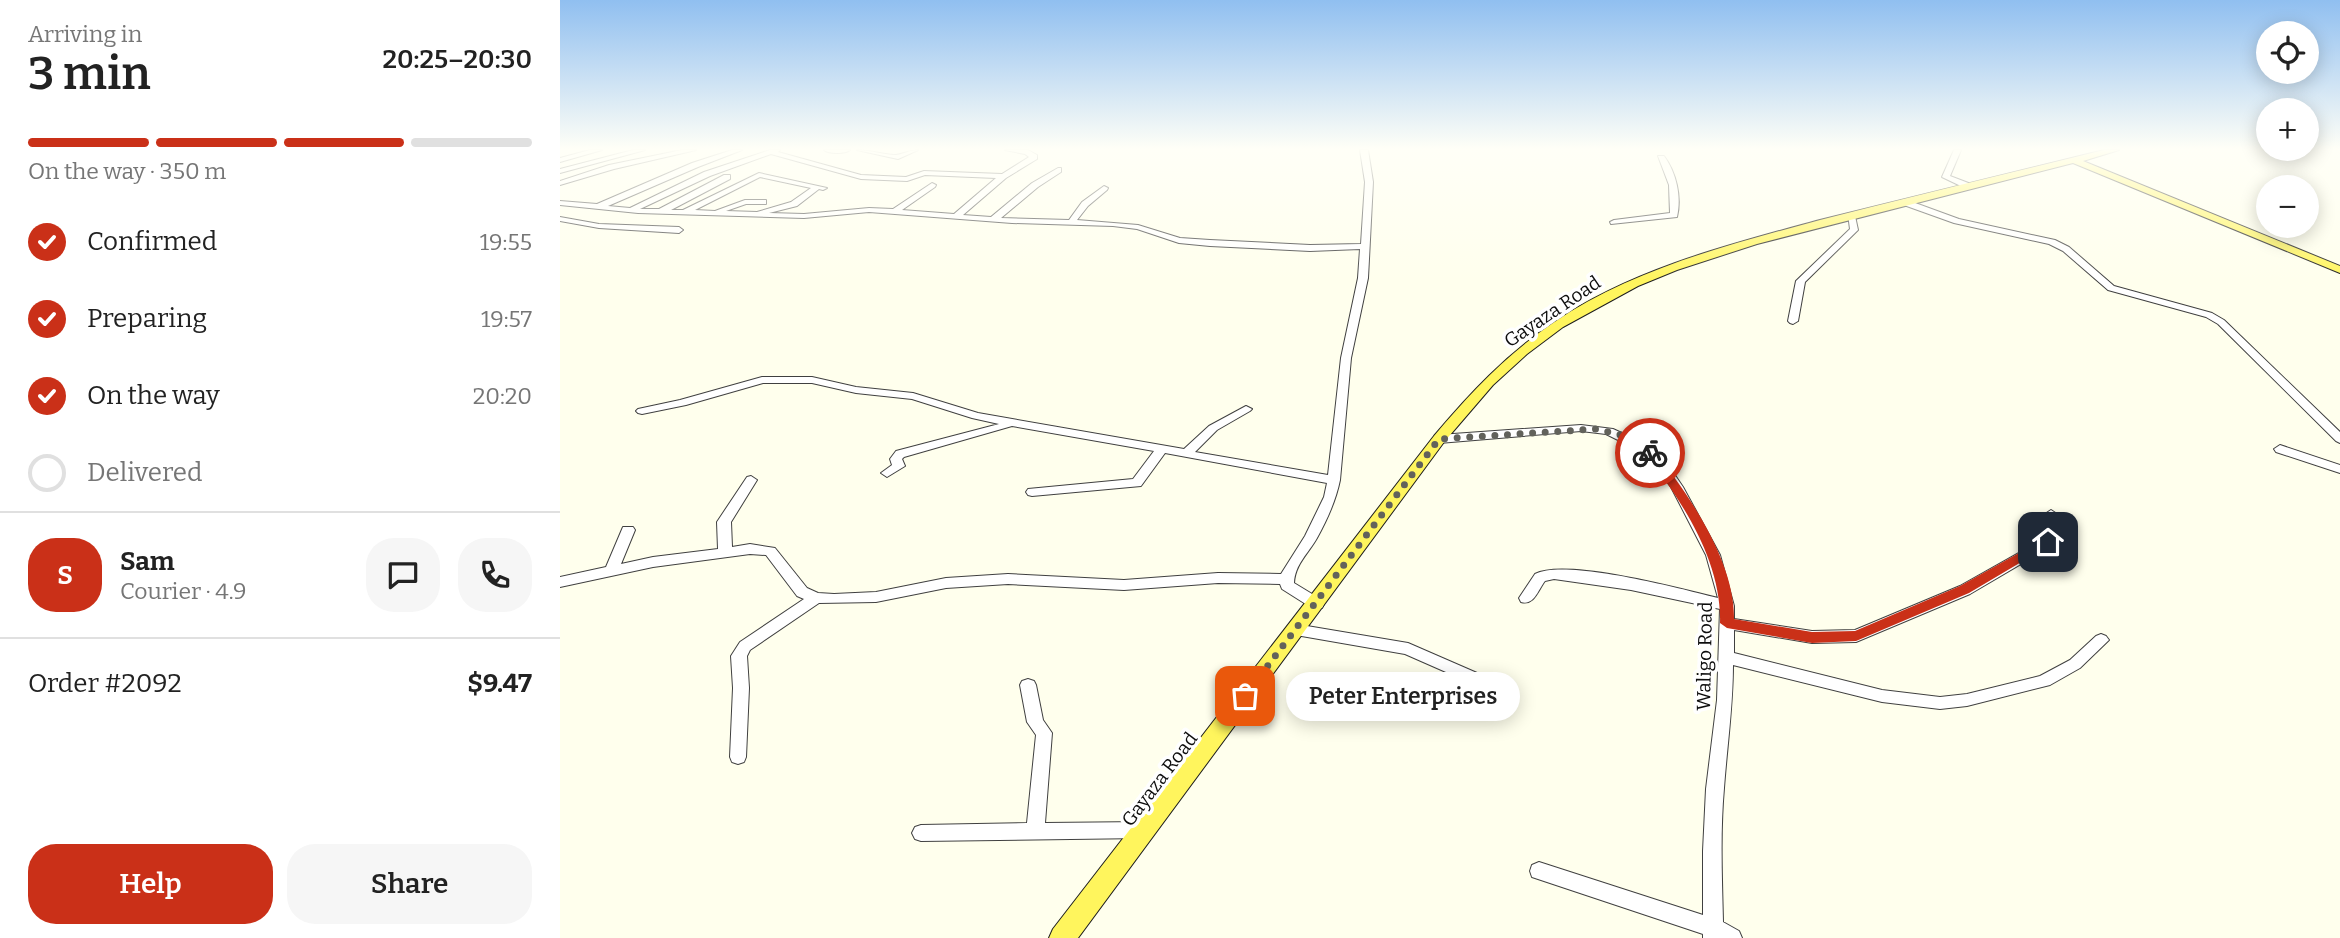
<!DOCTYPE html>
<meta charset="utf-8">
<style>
:root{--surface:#fff;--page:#f6f6f6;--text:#222;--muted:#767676;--line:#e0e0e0;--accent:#ca3018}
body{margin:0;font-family:Bitter,serif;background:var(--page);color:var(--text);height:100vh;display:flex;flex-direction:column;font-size:26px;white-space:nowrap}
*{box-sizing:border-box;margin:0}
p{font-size:23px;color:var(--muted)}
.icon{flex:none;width:38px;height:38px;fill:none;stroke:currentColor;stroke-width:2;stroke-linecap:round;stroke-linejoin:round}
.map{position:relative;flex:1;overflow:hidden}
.side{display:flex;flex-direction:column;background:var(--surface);width:560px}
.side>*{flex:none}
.buttons{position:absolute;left:1696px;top:21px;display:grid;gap:14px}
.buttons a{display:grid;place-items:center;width:63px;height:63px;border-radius:50%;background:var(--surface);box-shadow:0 4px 18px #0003;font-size:35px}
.pin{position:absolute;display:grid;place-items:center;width:60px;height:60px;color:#fff;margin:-30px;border-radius:14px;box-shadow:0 4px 10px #0006}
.courier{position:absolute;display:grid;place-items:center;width:70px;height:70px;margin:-35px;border:5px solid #ca3018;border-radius:50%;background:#fff;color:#222;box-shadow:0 2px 9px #0007}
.bubble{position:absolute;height:49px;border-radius:24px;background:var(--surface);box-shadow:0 4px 18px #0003;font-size:23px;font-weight:600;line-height:49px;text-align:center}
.head em{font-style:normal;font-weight:600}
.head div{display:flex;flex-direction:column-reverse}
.head{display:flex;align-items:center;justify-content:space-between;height:119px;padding:0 28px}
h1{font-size:46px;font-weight:600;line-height:52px}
.bar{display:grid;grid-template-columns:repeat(4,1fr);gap:10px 7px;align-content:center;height:84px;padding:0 28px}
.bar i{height:9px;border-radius:5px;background:var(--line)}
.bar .selected{background:var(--accent)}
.bar p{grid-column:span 4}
.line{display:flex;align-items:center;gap:18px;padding:0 28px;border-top:2px solid var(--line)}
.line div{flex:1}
.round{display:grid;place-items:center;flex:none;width:74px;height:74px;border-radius:28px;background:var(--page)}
ol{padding:0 28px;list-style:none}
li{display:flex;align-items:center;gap:21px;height:77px}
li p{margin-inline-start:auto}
li .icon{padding:7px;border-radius:50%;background:var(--accent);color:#fff;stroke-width:4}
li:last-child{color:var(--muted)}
li i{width:38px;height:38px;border:4px solid var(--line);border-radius:50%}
.button{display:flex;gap:14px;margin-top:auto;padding:14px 28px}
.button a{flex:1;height:80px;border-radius:28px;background:var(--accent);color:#fff;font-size:28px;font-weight:600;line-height:80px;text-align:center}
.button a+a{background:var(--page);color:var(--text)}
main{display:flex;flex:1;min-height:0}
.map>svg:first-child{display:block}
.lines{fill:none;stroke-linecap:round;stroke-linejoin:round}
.minor-casing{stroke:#404040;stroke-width:2}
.major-casing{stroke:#1e1e1e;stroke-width:2}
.minor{fill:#fff;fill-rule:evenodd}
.major{fill:#fff55d;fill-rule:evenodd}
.route{fill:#ca3018}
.done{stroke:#62625b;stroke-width:7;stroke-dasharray:0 12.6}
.labels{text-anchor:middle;stroke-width:7;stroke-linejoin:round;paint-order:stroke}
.street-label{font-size:19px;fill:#0d0d0d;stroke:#fff}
</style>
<main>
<section class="side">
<div class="head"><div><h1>3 min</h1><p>Arriving in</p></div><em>20:25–20:30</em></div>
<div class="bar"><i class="selected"></i><i class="selected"></i><i class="selected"></i><i></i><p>On the way · 350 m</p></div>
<ol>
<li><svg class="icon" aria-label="check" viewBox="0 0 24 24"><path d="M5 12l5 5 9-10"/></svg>Confirmed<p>19:55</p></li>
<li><svg class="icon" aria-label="check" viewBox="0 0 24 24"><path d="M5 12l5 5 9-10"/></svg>Preparing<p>19:57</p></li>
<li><svg class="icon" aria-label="check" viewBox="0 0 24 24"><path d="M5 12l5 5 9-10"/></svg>On the way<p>20:20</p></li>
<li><i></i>Delivered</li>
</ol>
<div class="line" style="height:126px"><b class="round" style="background:var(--accent);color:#fff">S</b><div><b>Sam</b><p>Courier · 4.9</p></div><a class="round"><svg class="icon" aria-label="chat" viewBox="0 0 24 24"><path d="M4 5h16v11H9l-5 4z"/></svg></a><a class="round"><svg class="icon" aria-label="phone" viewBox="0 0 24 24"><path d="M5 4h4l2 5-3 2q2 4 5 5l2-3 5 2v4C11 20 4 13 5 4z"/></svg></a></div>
<div class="line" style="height:91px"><div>Order #2092</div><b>$9.47</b></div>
<div class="button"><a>Help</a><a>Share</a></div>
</section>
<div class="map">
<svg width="1780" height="938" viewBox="0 0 1780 938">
<rect width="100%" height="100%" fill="#ffffed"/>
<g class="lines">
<g class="minor-casing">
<g id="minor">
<path d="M30 150H42L0 162V158Z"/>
<path d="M73 150H85L0 173V169Z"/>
<path d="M122 150H136L54 169 0 185V181L49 165Z"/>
<path d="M172 150H182L138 167 48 206 70 208 144 172 210 150H220L218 152 301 175 346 177 364 171 442 174 469 157 465 154 445 150H468L477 155V159L446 178 403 215 431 217 472 183 498 168H501V172L478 187 441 218 509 220 522 202 544 186 548 188 547 190 528 206 517 220 578 225 620 238 650 240 750 245 801 244 805 182 800 150H808L813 182 808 278 791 358 780 480C776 500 767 520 757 538 748 554 735 564 734 583L762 600 764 604 762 608 757 609 752 608 722 589 720 584 658 583 564 590 448 584 386 588 316 602 259 603 190 650 187 656 189 688 186 757 184 762 178 764 172 762 170 757 173 688 171 656 180 642 244 599 237 596 206 555 190 554 93 567 0 587V577L46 567 63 527H73L75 530 61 564 93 557 158 549 157 522 187 477 191 476 197 480 171 522 172 547 190 544 215 548 247 588 258 593 274 594 316 592 386 578 448 574 564 580 658 573 721 574 745 536 764 497 767 483 605 453 581 486 472 496 468 495 466 492 468 489 573 479 594 451 452 426 344 457 342 459 345 466 327 477 321 473 332 465 330 459 336 451 439 424 412 418 352 399 296 393 252 383H203L126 405 82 414 78 413 76 411 78 409 120 400 202 377H252L296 387 353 393 418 413 624 449 649 426 686 406 692 409 690 411 657 430 635 452 768 475 781 358 798 278 800 249 750 251 650 246 619 243 577 229 553 226 452 223 309 212 244 218 78 213 0 205V201L37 204 132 163ZM211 154 301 179 347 181 365 175 436 178 394 214 342 210 375 187 376 185 372 183 333 209 309 208 244 214 209 213 237 206 259 189 263 190 267 188 199 173 123 210H111L170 179V175H164L99 209H80L150 176ZM200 177 251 188 231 202 197 212 166 211 186 204H206V200H185L155 211 135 210Z"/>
<path d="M264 150H290C285 154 269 154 264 150Z"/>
<path d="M297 150C309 150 326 155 336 155 344 154 350 150 358 150L338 159Z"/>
<path d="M1394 150H1401L1390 176 1411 184V188H1405L1382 177Z"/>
<path d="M1098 156H1104C1116 172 1122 197 1117 217L1051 224 1050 222 1054 220 1110 213 1109 185Z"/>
<path d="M1341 200H1347L1399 219 1495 240 1509 247 1554 286 1652 313 1664 320 1780 432V443L1776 441 1658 324 1646 317 1548 290 1503 251 1489 244 1394 223 1341 204Z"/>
<path d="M1288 214 1295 216 1298 230 1245 282 1238 321 1233 324 1230 323 1228 321 1236 281 1290 229Z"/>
<path d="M0 217 39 224 119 227 123 230 119 233 39 228 0 221Z"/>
<path d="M1021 425 1053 429 1088 445 1104 459 1123 487 1160 555 1174 606V619L1252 631 1295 630 1400 586 1482 540 1485 514 1491 510 1497 514 1493 545 1410 594 1296 642 1252 643 1174 630V653L1322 690 1380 697 1407 694 1480 676 1510 660 1536 636 1541 634 1546 636 1549 640 1520 668 1490 685 1407 706 1380 709 1322 702 1173 665C1173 706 1167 747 1164 788 1160 833 1162 878 1163 922L1179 931 1182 938H1143V934L972 877 970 871 972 865 979 862 1143 915V851L1146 789 1157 700 1160 609 1071 590 994 579 985 581C978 590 974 606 961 602L959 598 975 574C1005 558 1122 589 1158 598L1146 555 1111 487 1096 465 1080 451 1046 434 1021 431 879 443 873 439 879 435Z"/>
<path d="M1720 445 1780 465V473L1716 452 1714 449Z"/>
<path d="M735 624 848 643 917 673 919 677 917 681 911 683 845 654 730 634 728 630 730 626Z"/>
<path d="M468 679 474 681 476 685 483 720 492 733 485 823 584 822 590 824 593 830 590 836 584 838 361 841 355 839 352 833 355 827 361 825 467 823 476 735 467 722 460 685 462 681Z"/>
</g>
</g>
<g class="major-casing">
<path id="major" d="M1544 150H1559L1523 161 1780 266V273L1513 163 1197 244 1117 270 1078 286 1003 327 967 354 933 385 884 442 518 938H489L493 929 874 436C910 393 946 355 993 323 1072 269 1168 245 1260 220 1354 196 1449 173 1544 150Z"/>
</g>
<use href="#minor" class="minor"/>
<use href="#major" class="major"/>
</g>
<linearGradient id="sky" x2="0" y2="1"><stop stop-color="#90bff0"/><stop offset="0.53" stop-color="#fffff7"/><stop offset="1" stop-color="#fffff7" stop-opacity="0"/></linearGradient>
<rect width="1780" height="281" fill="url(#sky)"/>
<path class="route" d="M1086 451H1094C1129 494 1175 562 1174 619L1252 632 1295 631 1400 586 1484 539 1488 538 1495 542 1409 593 1296 641 1252 643 1167 628 1160 623C1162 563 1123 501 1086 456Z"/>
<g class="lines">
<path class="done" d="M685 696 879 439 1036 429 1065 436 1090 453"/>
</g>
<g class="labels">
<g class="street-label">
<text transform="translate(992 311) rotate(-34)" y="7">Gayaza Road</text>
<text transform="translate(1144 656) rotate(-89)" y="7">Waligo Road</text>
<text transform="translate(599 779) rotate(-53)" y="7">Gayaza Road</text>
</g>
</g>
</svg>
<div class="buttons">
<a><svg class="icon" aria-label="locate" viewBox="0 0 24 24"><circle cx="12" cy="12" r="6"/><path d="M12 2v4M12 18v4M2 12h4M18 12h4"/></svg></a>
<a>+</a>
<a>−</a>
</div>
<div class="pin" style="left:685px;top:696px;background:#ea580c"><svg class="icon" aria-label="bag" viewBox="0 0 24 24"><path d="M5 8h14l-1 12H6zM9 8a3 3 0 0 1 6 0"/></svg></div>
<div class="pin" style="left:1488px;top:542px;background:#1f2937"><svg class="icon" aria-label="home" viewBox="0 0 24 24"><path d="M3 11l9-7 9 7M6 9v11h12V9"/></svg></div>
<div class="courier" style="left:1090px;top:453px"><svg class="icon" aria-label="bike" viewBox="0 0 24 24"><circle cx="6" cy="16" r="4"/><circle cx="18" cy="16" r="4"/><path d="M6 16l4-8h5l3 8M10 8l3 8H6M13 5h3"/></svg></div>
<div class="bubble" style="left:726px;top:672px;width:234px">Peter Enterprises</div>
</div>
</main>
